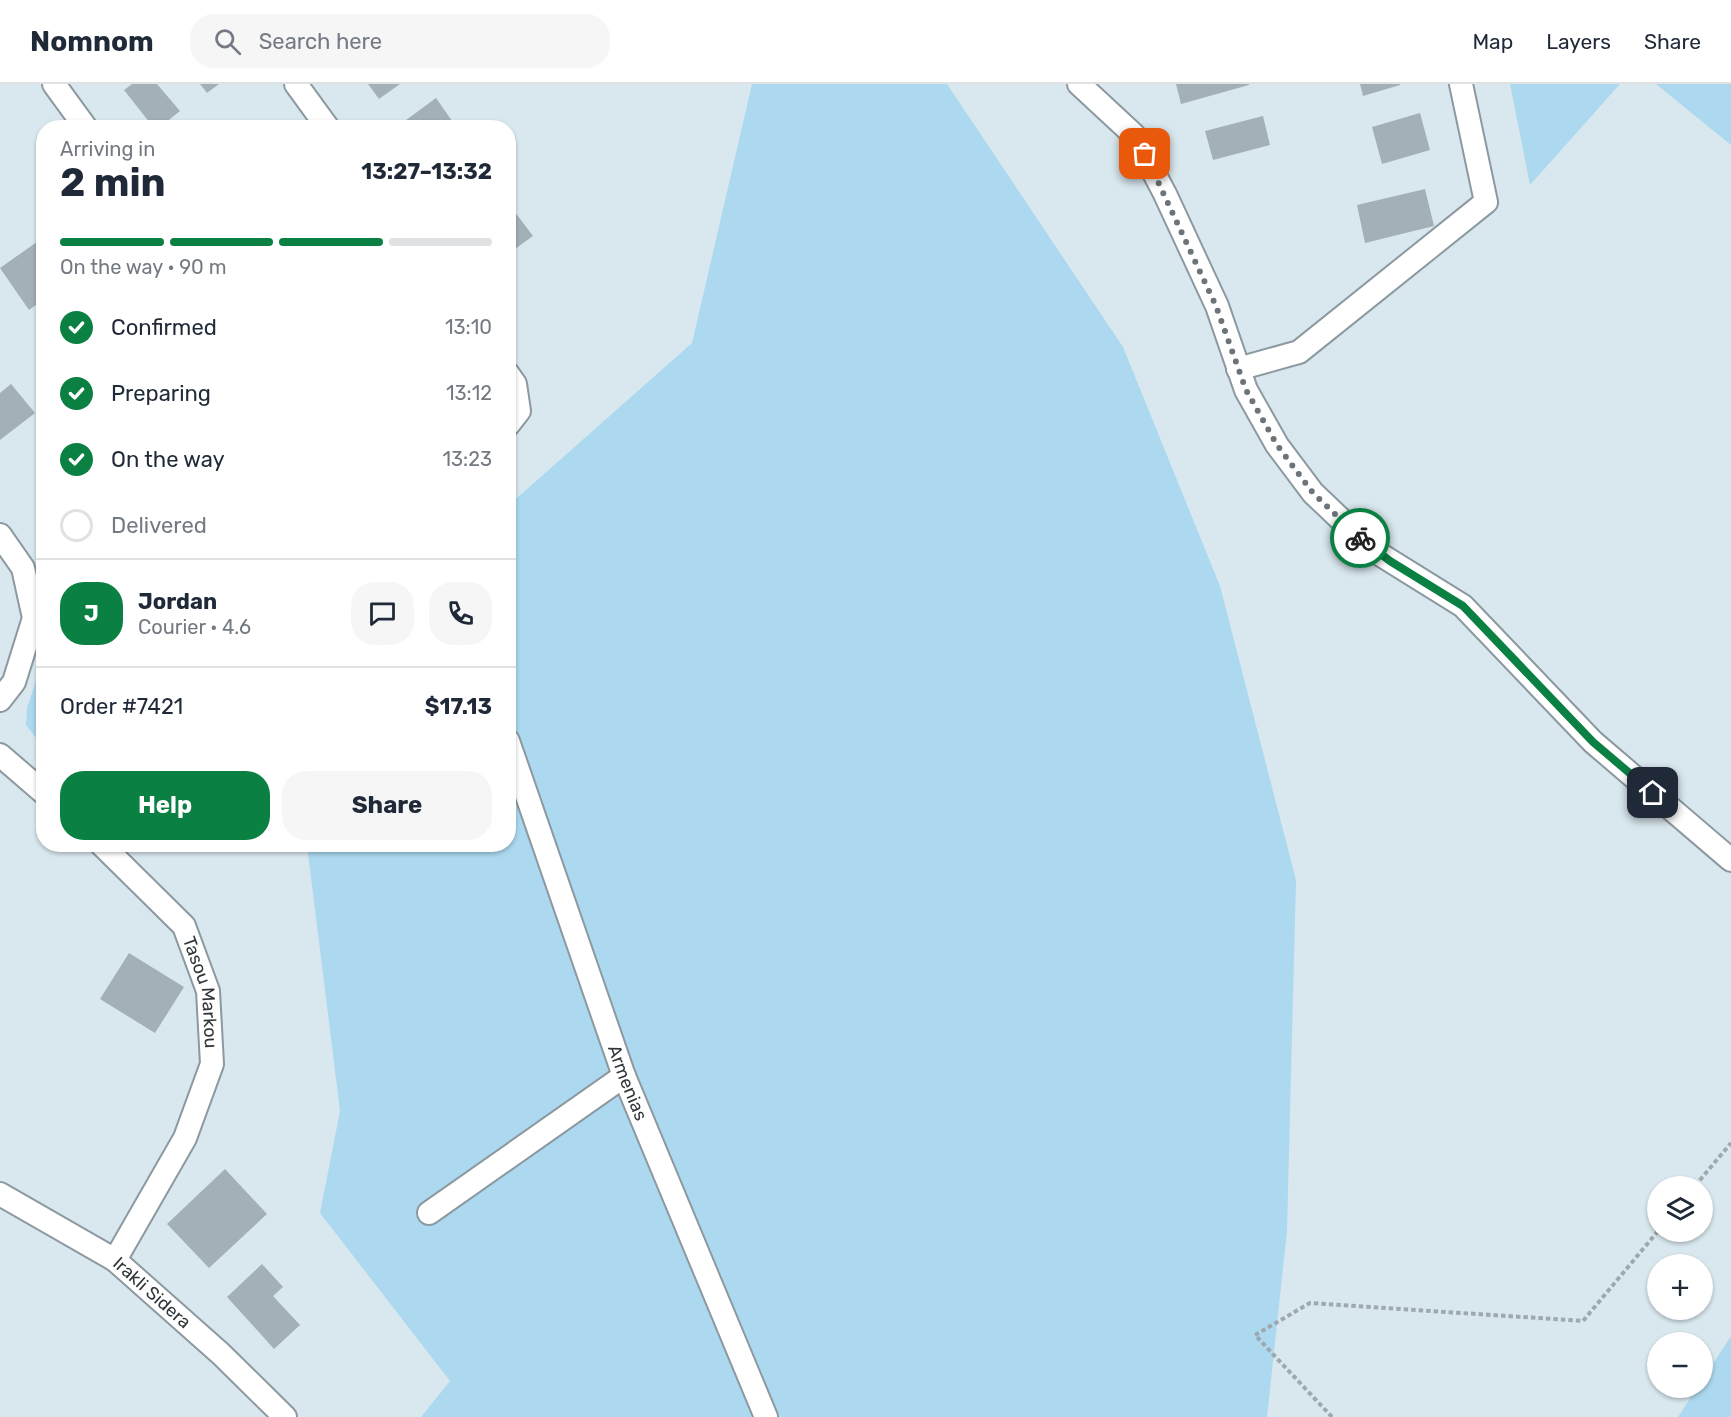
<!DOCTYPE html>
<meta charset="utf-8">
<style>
:root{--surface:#fff;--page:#f6f6f7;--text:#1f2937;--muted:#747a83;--line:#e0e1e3;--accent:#0b8043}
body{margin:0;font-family:Rubik,sans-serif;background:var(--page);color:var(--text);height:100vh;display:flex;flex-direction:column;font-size:22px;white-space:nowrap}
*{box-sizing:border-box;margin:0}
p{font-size:20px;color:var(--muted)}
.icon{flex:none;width:33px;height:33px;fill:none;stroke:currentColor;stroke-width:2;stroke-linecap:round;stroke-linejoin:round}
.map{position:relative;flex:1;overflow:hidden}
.panel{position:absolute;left:36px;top:36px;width:480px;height:732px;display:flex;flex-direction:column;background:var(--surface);border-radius:24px;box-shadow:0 2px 4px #0004}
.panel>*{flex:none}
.controls{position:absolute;left:1647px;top:1092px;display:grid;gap:12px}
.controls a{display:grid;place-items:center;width:66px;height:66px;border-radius:50%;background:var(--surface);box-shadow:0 2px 4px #0004;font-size:30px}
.pin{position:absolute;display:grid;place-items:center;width:51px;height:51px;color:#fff;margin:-26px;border-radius:12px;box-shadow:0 3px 9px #0006}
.courier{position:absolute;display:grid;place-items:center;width:60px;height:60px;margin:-30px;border:4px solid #0b8043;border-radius:50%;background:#fff;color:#222;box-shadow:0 2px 8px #0007}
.summary em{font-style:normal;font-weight:700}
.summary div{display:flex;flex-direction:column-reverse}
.summary{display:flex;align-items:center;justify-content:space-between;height:102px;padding:0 24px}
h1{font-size:39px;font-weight:700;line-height:45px}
.bar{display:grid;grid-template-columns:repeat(4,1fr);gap:9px 6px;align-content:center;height:72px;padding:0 24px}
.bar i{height:8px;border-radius:4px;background:var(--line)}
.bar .selected{background:var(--accent)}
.bar p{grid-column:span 4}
.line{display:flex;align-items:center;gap:15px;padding:0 24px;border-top:2px solid var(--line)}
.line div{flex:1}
.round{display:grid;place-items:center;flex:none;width:63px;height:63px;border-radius:24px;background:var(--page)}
ol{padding:0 24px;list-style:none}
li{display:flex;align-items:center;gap:18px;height:66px}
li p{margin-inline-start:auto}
li .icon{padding:6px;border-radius:50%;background:var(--accent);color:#fff;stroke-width:4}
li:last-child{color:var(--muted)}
li i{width:33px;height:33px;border:3px solid var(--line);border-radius:50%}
.action{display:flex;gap:12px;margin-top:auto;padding:12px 24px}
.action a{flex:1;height:69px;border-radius:24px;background:var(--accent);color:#fff;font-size:24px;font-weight:700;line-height:69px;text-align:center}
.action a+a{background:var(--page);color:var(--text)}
header{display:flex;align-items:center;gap:36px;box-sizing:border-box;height:84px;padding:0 30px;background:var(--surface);border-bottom:2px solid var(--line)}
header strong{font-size:28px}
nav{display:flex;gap:33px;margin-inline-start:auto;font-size:21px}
.search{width:420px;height:54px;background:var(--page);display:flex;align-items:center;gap:15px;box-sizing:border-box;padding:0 21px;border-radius:24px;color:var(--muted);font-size:22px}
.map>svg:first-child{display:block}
.green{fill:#acd9ef}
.building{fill:#a3b0b7}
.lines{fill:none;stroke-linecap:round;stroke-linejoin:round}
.street-casing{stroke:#8c99a0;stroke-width:26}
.path{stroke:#9da9ae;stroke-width:4;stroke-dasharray:4.5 3;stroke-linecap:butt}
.street{stroke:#fff;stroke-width:22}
.done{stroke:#6c7479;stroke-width:6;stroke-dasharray:0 10.8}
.route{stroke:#0b8043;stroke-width:8}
.labels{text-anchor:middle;stroke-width:5;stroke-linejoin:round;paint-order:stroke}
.street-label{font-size:18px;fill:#313639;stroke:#d9e8ef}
</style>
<header>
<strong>Nomnom</strong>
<div class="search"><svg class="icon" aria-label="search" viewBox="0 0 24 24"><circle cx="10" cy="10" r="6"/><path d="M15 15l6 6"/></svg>Search here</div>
<nav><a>Map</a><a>Layers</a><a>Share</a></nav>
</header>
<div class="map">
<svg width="1731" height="1333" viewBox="0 0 1731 1333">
<rect width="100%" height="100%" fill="#d9e8ef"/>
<g class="green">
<path d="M752 0H947L1123 263 1220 502 1296 796 1287 1147 1267 1333H421L450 1297 320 1129 340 1027 307 761 508 760 509 421 692 259Z"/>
<path d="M1510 0H1620L1530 101Z"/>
<path d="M1656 0H1731V61Z"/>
<path d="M43 576 44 663H43L26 641 27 624Z"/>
<path d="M1731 1252V1333H1678L1697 1304H1702L1703 1295Z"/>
</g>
<g class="building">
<path d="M132 0H157L180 27 159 44H154L124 6Z"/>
<path d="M200 0H219L207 9Z"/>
<path d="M368 0H400L379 15Z"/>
<path d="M1176 0H1249V1L1181 20Z"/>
<path d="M1360 0H1400V1L1363 12Z"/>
<path d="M436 14 457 44H399L398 42Z"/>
<path d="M1420 29 1430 66 1382 80 1372 43Z"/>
<path d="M1263 32 1270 61 1213 76 1205 47Z"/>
<path d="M1425 105 1434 142 1365 159 1357 121Z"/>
<path d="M508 119 533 152 508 170Z"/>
<path d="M44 153V215L29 226 0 184Z"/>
<path d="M11 300 35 329 0 356V309Z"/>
<path d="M129 869 184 903 155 949 100 915Z"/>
<path d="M225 1085 267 1130 209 1184 167 1140Z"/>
<path d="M262 1180 283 1203 273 1212 300 1241 274 1265 227 1213Z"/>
</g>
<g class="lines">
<g class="street-casing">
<g id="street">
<path d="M54 0 86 44"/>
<path d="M296 0 328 44"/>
<path d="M1079 0 1134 51 1165 110 1217 222 1246 306 1277 361 1313 409 1373 466 1463 522 1593 658 1731 776"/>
<path d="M1238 285 1299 268 1486 118 1461 0"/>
<path d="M508 290 515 300 519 327 508 341"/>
<path d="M0 451 23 484 34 534 14 598 0 616"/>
<path id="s1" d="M508 657 624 992 766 1333"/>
<path d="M0 671 44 709"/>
<path id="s2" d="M101 760 184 842 208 907 212 980 185 1054 115 1176"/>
<path id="s3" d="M0 1110 115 1176 221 1270 285 1333"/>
<path d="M429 1129 624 992"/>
</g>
</g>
<g class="path">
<path d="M1695 1102 1731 1059"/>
<path d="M1332 1333 1255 1251 1310 1219 1583 1237 1658 1147"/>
</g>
<use href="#street" class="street"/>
</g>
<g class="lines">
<path class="done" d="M1145 70 1216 222 1246 306 1277 361 1313 409 1360 454"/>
<path class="route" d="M1360 454 1390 477 1463 522 1593 658 1653 709"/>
</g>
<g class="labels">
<g class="street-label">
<text dy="6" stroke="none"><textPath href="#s2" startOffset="186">Tasou Markou</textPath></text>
<text dy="6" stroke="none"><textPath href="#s1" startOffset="362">Armenias</textPath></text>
<text dy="6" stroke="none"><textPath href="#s3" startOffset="182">Irakli Sidera</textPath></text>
</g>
</g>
</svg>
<div class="controls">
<a><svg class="icon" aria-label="layers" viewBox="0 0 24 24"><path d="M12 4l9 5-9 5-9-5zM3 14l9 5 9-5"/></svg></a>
<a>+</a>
<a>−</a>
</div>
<div class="pin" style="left:1145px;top:70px;background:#ea580c"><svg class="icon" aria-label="bag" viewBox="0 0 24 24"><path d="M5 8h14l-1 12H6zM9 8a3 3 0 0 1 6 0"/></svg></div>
<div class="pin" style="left:1653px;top:709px;background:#1f2937"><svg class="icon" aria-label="home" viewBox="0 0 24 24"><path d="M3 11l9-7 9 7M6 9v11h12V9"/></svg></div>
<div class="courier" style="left:1360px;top:454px"><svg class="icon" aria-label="bike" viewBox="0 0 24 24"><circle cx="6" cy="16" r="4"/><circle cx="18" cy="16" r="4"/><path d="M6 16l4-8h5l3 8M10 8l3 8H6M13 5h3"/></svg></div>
<section class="panel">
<div class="summary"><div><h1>2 min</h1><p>Arriving in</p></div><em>13:27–13:32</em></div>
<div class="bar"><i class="selected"></i><i class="selected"></i><i class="selected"></i><i></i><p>On the way · 90 m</p></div>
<ol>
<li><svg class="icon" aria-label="check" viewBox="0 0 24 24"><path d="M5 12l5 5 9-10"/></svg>Confirmed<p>13:10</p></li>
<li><svg class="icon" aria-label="check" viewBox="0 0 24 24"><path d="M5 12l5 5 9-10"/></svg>Preparing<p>13:12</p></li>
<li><svg class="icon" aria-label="check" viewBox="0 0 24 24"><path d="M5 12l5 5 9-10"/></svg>On the way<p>13:23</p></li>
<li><i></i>Delivered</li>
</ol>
<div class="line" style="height:108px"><b class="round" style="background:var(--accent);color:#fff">J</b><div><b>Jordan</b><p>Courier · 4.6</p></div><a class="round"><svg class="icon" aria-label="chat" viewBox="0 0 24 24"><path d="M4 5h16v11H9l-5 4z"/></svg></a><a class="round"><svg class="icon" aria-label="phone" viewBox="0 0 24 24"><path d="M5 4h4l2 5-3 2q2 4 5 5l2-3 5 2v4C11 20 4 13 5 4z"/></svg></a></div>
<div class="line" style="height:78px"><div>Order #7421</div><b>$17.13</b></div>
<div class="action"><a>Help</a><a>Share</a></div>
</section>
</div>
